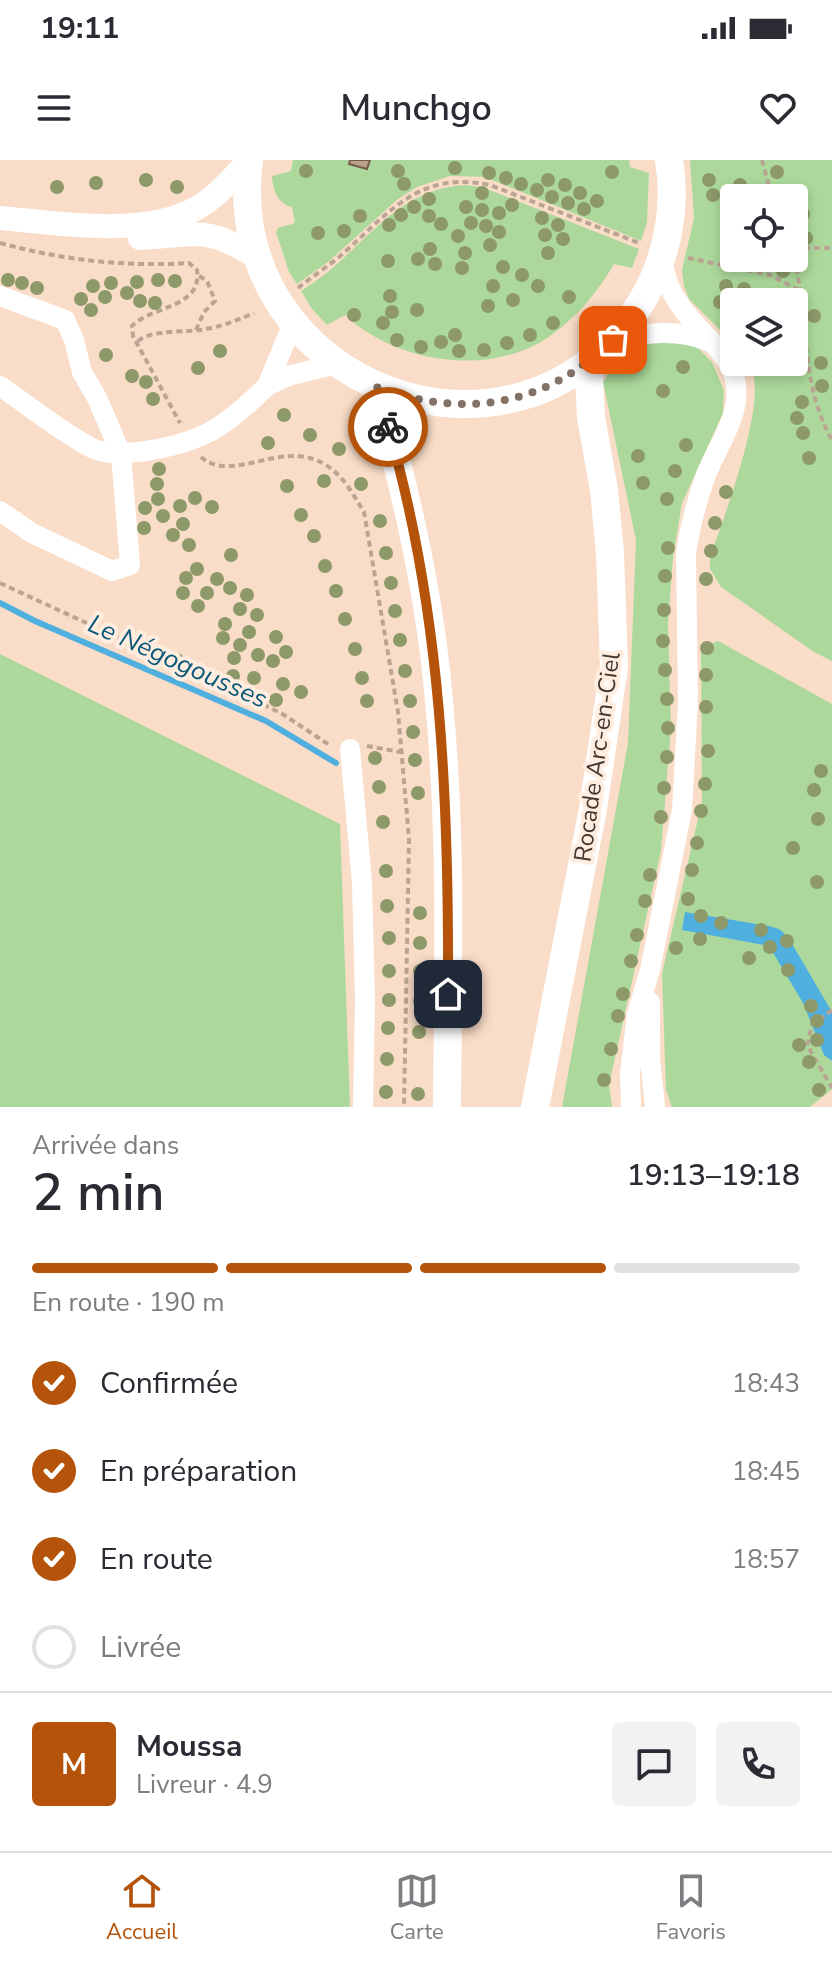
<!DOCTYPE html>
<html lang="fr">
<meta charset="utf-8">
<style>
:root{--surface:#fff;--page:#f2f2f3;--text:#2b2b33;--muted:#7c7c81;--line:#e1e1e2;--accent:#b45309}
body{margin:0;font-family:"Nunito Sans",sans-serif;background:var(--page);color:var(--text);height:100vh;display:flex;flex-direction:column;font-size:30px;white-space:nowrap}
*{box-sizing:border-box;margin:0}
p{font-size:26px;color:var(--muted)}
.icon{flex:none;width:44px;height:44px;fill:none;stroke:currentColor;stroke-width:2;stroke-linecap:round;stroke-linejoin:round}
.map{position:relative;height:947px;overflow:hidden}
.drawer{display:flex;flex-direction:column;background:var(--surface);flex:1}
.drawer>*{flex:none}
.controls{position:absolute;left:720px;top:24px;display:grid;gap:16px}
.controls a{display:grid;place-items:center;width:88px;height:88px;border-radius:8px;background:var(--surface);box-shadow:0 4px 12px #0003;font-size:40px}
.pin{position:absolute;display:grid;place-items:center;width:68px;height:68px;color:#fff;margin:-34px;border-radius:16px;box-shadow:0 4px 12px #0006}
.courier{position:absolute;display:grid;place-items:center;width:80px;height:80px;margin:-40px;border:6px solid #b45309;border-radius:50%;background:#fff;color:#222;box-shadow:0 2px 10px #0007}
.overview em{font-style:normal;font-weight:600}
.overview div{display:flex;flex-direction:column-reverse}
.overview{display:flex;align-items:center;justify-content:space-between;height:136px;padding:0 32px}
h1{font-size:52px;font-weight:600;line-height:60px}
.bar{display:grid;grid-template-columns:repeat(4,1fr);gap:12px 8px;align-content:center;height:96px;padding:0 32px}
.bar i{height:10px;border-radius:6px;background:var(--line)}
.bar .on{background:var(--accent)}
.bar p{grid-column:span 4}
.line{display:flex;align-items:center;gap:20px;padding:0 32px;border-top:2px solid var(--line)}
.line div{flex:1}
.round{display:grid;place-items:center;flex:none;width:84px;height:84px;border-radius:8px;background:var(--page)}
ol{padding:0 32px;list-style:none}
li{display:flex;align-items:center;gap:24px;height:88px}
li p{margin-inline-start:auto}
li .icon{padding:8px;border-radius:50%;background:var(--accent);color:#fff;stroke-width:4}
li:last-child{color:var(--muted)}
li i{width:44px;height:44px;border:4px solid var(--line);border-radius:50%}
.status{display:flex;justify-content:space-between;align-items:center;height:56px;padding:0 40px;background:var(--surface);direction:ltr}
.status svg{height:22px;fill:currentColor}
header{display:flex;justify-content:space-between;align-items:center;height:104px;padding:0 32px;background:var(--surface);font-size:36px;font-weight:600}
.tab-bar{display:flex;justify-content:space-around;align-items:center;height:112px;border-top:2px solid var(--line);background:var(--surface);font-size:22px;color:var(--muted)}
.tab-bar a{display:grid;justify-items:center;gap:4px}
.tab-bar .on{color:var(--accent)}
.map>svg:first-child{display:block}
.green{fill:#acd99b;fill-rule:evenodd}
.water{fill:#4fafdf}
.lines{fill:none;stroke-linecap:round;stroke-linejoin:round}
.stream{stroke:#4fafdf;stroke-width:6}
.building{fill:#bca18c;stroke:#735b48;stroke-width:2}
.path{stroke:#baa493;stroke-width:4;stroke-dasharray:6 4;stroke-linecap:butt}
.minor{stroke:#fff;stroke-width:20}
.major{stroke:#fff;stroke-width:24}
.highway{stroke:#fff;stroke-width:28}
.tree{fill:#8d9969}
.done{stroke:#837265;stroke-width:8;stroke-dasharray:0 14.4}
.route{stroke:#b45309;stroke-width:10}
.labels{text-anchor:middle;stroke-width:8;stroke-linejoin:round;paint-order:stroke}
.street-label{font-size:24px;fill:#43382f;stroke:#ffede0}
.water-label{font-size:26px;font-style:italic;fill:#0b5879;stroke:#ffede0}
</style>
<div class="status"><b>19:11</b><svg viewBox="0 0 49 12"><path d="M0 12V9h3v3zM5 12V6h3v6zM10 12V3h3v9zM15 12V0h3v12zM26 1h20v11H26zM47 4h2v5h-2z"/></svg></div>
<header><svg class="icon" aria-label="menu" viewBox="0 0 24 24"><path d="M4 6h16M4 12h16M4 18h16"/></svg>Munchgo<svg class="icon" aria-label="heart" viewBox="0 0 24 24"><path d="M12 20l-8-8c-3-5 5-10 8-4 3-6 11-1 8 4z"/></svg></header>
<div class="map">
<svg width="832" height="947" viewBox="0 0 832 947">
<rect width="100%" height="100%" fill="#faddc8"/>
<g class="green">
<path d="M293 0H629L630 7 649 13 647 62 641 81 485 17 450 16 417 27 398 39 328 102 297 124 289 112 276 72 278 68 295 63 292 47C277 43 273 31 272 16L291 11Z"/>
<path d="M690 0H832V501L814 492 721 427 710 409V398C722 361 773 233 748 202H794V142H734V184L689 139 684 126 682 110 694 58ZM734 38H794V98H734Z"/>
<path d="M465 25 482 27 639 89 632 108 614 104C597 133 577 157 550 176 490 218 396 203 345 155L327 165 312 149 301 131C313 123 325 115 336 105 376 69 407 28 465 25Z"/>
<path d="M667 176 695 185 712 202 724 231 723 253 682 343 673 398 668 464 671 568 661 691 609 925 612 947H562L628 583 636 380 603 222 625 190Z"/>
<path d="M718 481 832 544V929L810 947H672L666 930 662 813 702 642 701 488Z"/>
<path d="M0 494 340 664 350 947H0Z"/>
</g>
<path class="water" d="M685 752 769 766 779 769 788 777 832 852V901L824 895 803 843 769 786 682 770Z"/>
<g class="lines">
<path class="stream" d="M0 443 35 461 266 561 336 603"/>
</g>
<path class="building" d="M350 0H370L367 9 349 4Z"/>
<g class="lines">
<g class="path">
<path d="M762 0 772 38"/>
<path d="M0 83C63 100 124 107 189 103L197 110C203 148 151 146 132 166L133 176 180 263"/>
<path d="M794 88H832"/>
<path d="M688 98 770 115 801 131"/>
<path d="M794 98C810 161 799 221 832 280"/>
<path d="M733 105 770 98"/>
<path d="M298 128C314 115 332 104 347 90 393 48 422 11 490 25L639 83"/>
<path d="M196 170 204 152 215 141 207 121 198 115"/>
<path d="M138 181C151 169 188 173 206 169 223 166 238 160 254 153"/>
<path d="M201 297C235 327 288 271 334 311 347 322 355 338 364 352L398 552 409 679 404 947"/>
<path d="M0 423 281 553 331 586"/>
<path d="M367 586 400 592"/>
<path d="M832 850 812 865 807 885 832 928"/>
</g>
<g class="minor">
<path d="M0 136 65 160 74 180 82 212 97 238 121 294 130 405 112 411 32 373 0 351"/>
<path d="M293 163 267 226 288 216 336 204"/>
<path d="M613 180C647 173 675 168 708 181"/>
<path d="M0 226C28 245 62 273 92 288 109 296 128 293 146 291 204 282 226 266 267 226"/>
<path d="M350 589 362 722 365 840 363 947"/>
<path d="M650 842V898L655 947"/>
<path d="M631 947 630 913 637 854 650 810 682 650 688 541 686 393C690 366 697 340 706 315 719 281 750 245 730 206 716 181 690 164 676 139 668 127 665 113 662 99"/>
</g>
<g class="major">
<path d="M0 58C57 63 145 78 197 48 217 37 232 18 248 2"/>
<path d="M140 78C197 75 206 65 258 98"/>
</g>
<g class="highway">
<path d="M249 0C220 228 522 340 642 141 667 99 677 48 669 0"/>
<path d="M376 227C406 329 430 435 439 541 452 676 448 812 447 947"/>
<path d="M535 947 593 649 614 507 610 393 604 330 591 257 589 218 592 197"/>
</g>
</g>
<g class="tree">
<circle cx="455" cy="8" r="7"/>
<circle cx="306" cy="11" r="7"/>
<circle cx="398" cy="11" r="7"/>
<circle cx="612" cy="12" r="7"/>
<circle cx="777" cy="12" r="7"/>
<circle cx="489" cy="13" r="7"/>
<circle cx="506" cy="18" r="7"/>
<circle cx="146" cy="20" r="7"/>
<circle cx="548" cy="20" r="7"/>
<circle cx="709" cy="20" r="7"/>
<circle cx="96" cy="23" r="7"/>
<circle cx="404" cy="24" r="7"/>
<circle cx="521" cy="24" r="7"/>
<circle cx="565" cy="25" r="7"/>
<circle cx="740" cy="25" r="7"/>
<circle cx="57" cy="27" r="7"/>
<circle cx="177" cy="27" r="7"/>
<circle cx="537" cy="30" r="7"/>
<circle cx="482" cy="33" r="7"/>
<circle cx="580" cy="33" r="7"/>
<circle cx="713" cy="35" r="7"/>
<circle cx="552" cy="37" r="7"/>
<circle cx="429" cy="39" r="7"/>
<circle cx="597" cy="41" r="7"/>
<circle cx="568" cy="43" r="7"/>
<circle cx="512" cy="45" r="7"/>
<circle cx="414" cy="47" r="7"/>
<circle cx="466" cy="47" r="7"/>
<circle cx="584" cy="49" r="7"/>
<circle cx="482" cy="50" r="7"/>
<circle cx="499" cy="53" r="7"/>
<circle cx="803" cy="54" r="7"/>
<circle cx="401" cy="55" r="7"/>
<circle cx="360" cy="56" r="7"/>
<circle cx="429" cy="56" r="7"/>
<circle cx="542" cy="58" r="7"/>
<circle cx="471" cy="63" r="7"/>
<circle cx="441" cy="64" r="7"/>
<circle cx="389" cy="65" r="7"/>
<circle cx="558" cy="65" r="7"/>
<circle cx="486" cy="66" r="7"/>
<circle cx="344" cy="71" r="7"/>
<circle cx="499" cy="72" r="7"/>
<circle cx="318" cy="73" r="7"/>
<circle cx="545" cy="75" r="7"/>
<circle cx="458" cy="76" r="7"/>
<circle cx="806" cy="78" r="7"/>
<circle cx="563" cy="79" r="7"/>
<circle cx="490" cy="85" r="7"/>
<circle cx="430" cy="89" r="7"/>
<circle cx="465" cy="93" r="7"/>
<circle cx="548" cy="93" r="7"/>
<circle cx="418" cy="99" r="7"/>
<circle cx="388" cy="101" r="7"/>
<circle cx="435" cy="104" r="7"/>
<circle cx="503" cy="107" r="7"/>
<circle cx="462" cy="108" r="7"/>
<circle cx="783" cy="111" r="7"/>
<circle cx="522" cy="115" r="7"/>
<circle cx="8" cy="120" r="7"/>
<circle cx="158" cy="120" r="7"/>
<circle cx="175" cy="121" r="7"/>
<circle cx="137" cy="122" r="7"/>
<circle cx="22" cy="123" r="7"/>
<circle cx="111" cy="123" r="7"/>
<circle cx="93" cy="126" r="7"/>
<circle cx="493" cy="126" r="7"/>
<circle cx="538" cy="126" r="7"/>
<circle cx="726" cy="126" r="7"/>
<circle cx="37" cy="128" r="7"/>
<circle cx="744" cy="129" r="7"/>
<circle cx="127" cy="133" r="7"/>
<circle cx="390" cy="136" r="7"/>
<circle cx="105" cy="137" r="7"/>
<circle cx="569" cy="137" r="7"/>
<circle cx="81" cy="139" r="7"/>
<circle cx="513" cy="140" r="7"/>
<circle cx="140" cy="141" r="7"/>
<circle cx="720" cy="142" r="7"/>
<circle cx="155" cy="143" r="7"/>
<circle cx="488" cy="146" r="7"/>
<circle cx="91" cy="150" r="7"/>
<circle cx="417" cy="150" r="7"/>
<circle cx="392" cy="152" r="7"/>
<circle cx="354" cy="155" r="7"/>
<circle cx="814" cy="156" r="7"/>
<circle cx="383" cy="163" r="7"/>
<circle cx="553" cy="163" r="7"/>
<circle cx="455" cy="175" r="7"/>
<circle cx="530" cy="175" r="7"/>
<circle cx="397" cy="180" r="7"/>
<circle cx="441" cy="182" r="7"/>
<circle cx="507" cy="183" r="7"/>
<circle cx="421" cy="187" r="7"/>
<circle cx="484" cy="190" r="7"/>
<circle cx="220" cy="191" r="7"/>
<circle cx="459" cy="191" r="7"/>
<circle cx="106" cy="195" r="7"/>
<circle cx="821" cy="203" r="7"/>
<circle cx="683" cy="207" r="7"/>
<circle cx="198" cy="208" r="7"/>
<circle cx="797" cy="209" r="7"/>
<circle cx="132" cy="216" r="7"/>
<circle cx="146" cy="222" r="7"/>
<circle cx="822" cy="226" r="7"/>
<circle cx="663" cy="231" r="7"/>
<circle cx="153" cy="239" r="7"/>
<circle cx="802" cy="242" r="7"/>
<circle cx="284" cy="255" r="7"/>
<circle cx="797" cy="258" r="7"/>
<circle cx="803" cy="273" r="7"/>
<circle cx="310" cy="275" r="7"/>
<circle cx="268" cy="283" r="7"/>
<circle cx="686" cy="285" r="7"/>
<circle cx="339" cy="289" r="7"/>
<circle cx="638" cy="296" r="7"/>
<circle cx="809" cy="298" r="7"/>
<circle cx="159" cy="309" r="7"/>
<circle cx="675" cy="311" r="7"/>
<circle cx="324" cy="321" r="7"/>
<circle cx="643" cy="323" r="7"/>
<circle cx="157" cy="324" r="7"/>
<circle cx="361" cy="324" r="7"/>
<circle cx="287" cy="326" r="7"/>
<circle cx="726" cy="332" r="7"/>
<circle cx="195" cy="338" r="7"/>
<circle cx="158" cy="339" r="7"/>
<circle cx="667" cy="339" r="7"/>
<circle cx="180" cy="346" r="7"/>
<circle cx="212" cy="347" r="7"/>
<circle cx="145" cy="348" r="7"/>
<circle cx="301" cy="355" r="7"/>
<circle cx="163" cy="356" r="7"/>
<circle cx="380" cy="361" r="7"/>
<circle cx="715" cy="363" r="7"/>
<circle cx="183" cy="364" r="7"/>
<circle cx="144" cy="368" r="7"/>
<circle cx="173" cy="375" r="7"/>
<circle cx="314" cy="376" r="7"/>
<circle cx="189" cy="385" r="7"/>
<circle cx="668" cy="388" r="7"/>
<circle cx="711" cy="391" r="7"/>
<circle cx="386" cy="393" r="7"/>
<circle cx="231" cy="395" r="7"/>
<circle cx="325" cy="406" r="7"/>
<circle cx="197" cy="409" r="7"/>
<circle cx="665" cy="416" r="7"/>
<circle cx="186" cy="418" r="7"/>
<circle cx="217" cy="419" r="7"/>
<circle cx="706" cy="419" r="7"/>
<circle cx="391" cy="423" r="7"/>
<circle cx="230" cy="428" r="7"/>
<circle cx="336" cy="431" r="7"/>
<circle cx="183" cy="433" r="7"/>
<circle cx="207" cy="433" r="7"/>
<circle cx="247" cy="435" r="7"/>
<circle cx="198" cy="446" r="7"/>
<circle cx="240" cy="449" r="7"/>
<circle cx="664" cy="450" r="7"/>
<circle cx="395" cy="451" r="7"/>
<circle cx="257" cy="455" r="7"/>
<circle cx="345" cy="459" r="7"/>
<circle cx="225" cy="464" r="7"/>
<circle cx="249" cy="472" r="7"/>
<circle cx="276" cy="477" r="7"/>
<circle cx="223" cy="478" r="7"/>
<circle cx="400" cy="480" r="7"/>
<circle cx="663" cy="481" r="7"/>
<circle cx="240" cy="485" r="7"/>
<circle cx="707" cy="488" r="7"/>
<circle cx="355" cy="489" r="7"/>
<circle cx="286" cy="492" r="7"/>
<circle cx="258" cy="495" r="7"/>
<circle cx="234" cy="498" r="7"/>
<circle cx="177" cy="500" r="7"/>
<circle cx="273" cy="501" r="7"/>
<circle cx="665" cy="510" r="7"/>
<circle cx="405" cy="511" r="7"/>
<circle cx="706" cy="515" r="7"/>
<circle cx="233" cy="516" r="7"/>
<circle cx="254" cy="518" r="7"/>
<circle cx="362" cy="518" r="7"/>
<circle cx="283" cy="524" r="7"/>
<circle cx="301" cy="532" r="7"/>
<circle cx="667" cy="539" r="7"/>
<circle cx="276" cy="540" r="7"/>
<circle cx="367" cy="541" r="7"/>
<circle cx="410" cy="541" r="7"/>
<circle cx="706" cy="547" r="7"/>
<circle cx="668" cy="568" r="7"/>
<circle cx="413" cy="572" r="7"/>
<circle cx="708" cy="591" r="7"/>
<circle cx="667" cy="597" r="7"/>
<circle cx="375" cy="598" r="7"/>
<circle cx="415" cy="600" r="7"/>
<circle cx="821" cy="611" r="7"/>
<circle cx="705" cy="624" r="7"/>
<circle cx="379" cy="627" r="7"/>
<circle cx="664" cy="628" r="7"/>
<circle cx="814" cy="630" r="7"/>
<circle cx="418" cy="633" r="7"/>
<circle cx="701" cy="651" r="7"/>
<circle cx="661" cy="657" r="7"/>
<circle cx="818" cy="659" r="7"/>
<circle cx="383" cy="662" r="7"/>
<circle cx="697" cy="683" r="7"/>
<circle cx="793" cy="688" r="7"/>
<circle cx="692" cy="710" r="7"/>
<circle cx="386" cy="711" r="7"/>
<circle cx="650" cy="715" r="7"/>
<circle cx="817" cy="722" r="7"/>
<circle cx="688" cy="739" r="7"/>
<circle cx="645" cy="741" r="7"/>
<circle cx="387" cy="746" r="7"/>
<circle cx="420" cy="753" r="7"/>
<circle cx="701" cy="756" r="7"/>
<circle cx="721" cy="763" r="7"/>
<circle cx="761" cy="770" r="7"/>
<circle cx="637" cy="775" r="7"/>
<circle cx="389" cy="778" r="7"/>
<circle cx="700" cy="779" r="7"/>
<circle cx="787" cy="781" r="7"/>
<circle cx="420" cy="783" r="7"/>
<circle cx="770" cy="787" r="7"/>
<circle cx="676" cy="788" r="7"/>
<circle cx="749" cy="798" r="7"/>
<circle cx="631" cy="801" r="7"/>
<circle cx="788" cy="810" r="7"/>
<circle cx="389" cy="811" r="7"/>
<circle cx="420" cy="811" r="7"/>
<circle cx="623" cy="834" r="7"/>
<circle cx="389" cy="840" r="7"/>
<circle cx="420" cy="841" r="7"/>
<circle cx="811" cy="846" r="7"/>
<circle cx="618" cy="856" r="7"/>
<circle cx="817" cy="861" r="7"/>
<circle cx="388" cy="868" r="7"/>
<circle cx="419" cy="872" r="7"/>
<circle cx="817" cy="880" r="7"/>
<circle cx="799" cy="885" r="7"/>
<circle cx="611" cy="889" r="7"/>
<circle cx="387" cy="899" r="7"/>
<circle cx="809" cy="902" r="7"/>
<circle cx="604" cy="920" r="7"/>
<circle cx="819" cy="930" r="7"/>
<circle cx="386" cy="932" r="7"/>
<circle cx="418" cy="934" r="7"/>
</g>
<g class="lines">
<path class="done" d="M388 267 376 227C437 250 505 252 563 218 581 208 597 193 613 180"/>
<path class="route" d="M388 267C442 451 449 644 448 834"/>
</g>
<g class="labels">
<g class="street-label">
<text transform="translate(597 597) rotate(-82)" y="8">Rocade Arc-en-Ciel</text>
</g>
<g class="water-label">
<text transform="translate(178 501) rotate(24)" y="9">Le Négogousses</text>
</g>
</g>
</svg>
<div class="controls">
<a><svg class="icon" aria-label="locate" viewBox="0 0 24 24"><circle cx="12" cy="12" r="6"/><path d="M12 2v4M12 18v4M2 12h4M18 12h4"/></svg></a>
<a><svg class="icon" aria-label="layers" viewBox="0 0 24 24"><path d="M12 4l9 5-9 5-9-5zM3 14l9 5 9-5"/></svg></a>
</div>
<div class="pin" style="left:613px;top:180px;background:#ea580c"><svg class="icon" aria-label="bag" viewBox="0 0 24 24"><path d="M5 8h14l-1 12H6zM9 8a3 3 0 0 1 6 0"/></svg></div>
<div class="pin" style="left:448px;top:834px;background:#1f2937"><svg class="icon" aria-label="home" viewBox="0 0 24 24"><path d="M3 11l9-7 9 7M6 9v11h12V9"/></svg></div>
<div class="courier" style="left:388px;top:267px"><svg class="icon" aria-label="bike" viewBox="0 0 24 24"><circle cx="6" cy="16" r="4"/><circle cx="18" cy="16" r="4"/><path d="M6 16l4-8h5l3 8M10 8l3 8H6M13 5h3"/></svg></div>
</div>
<section class="drawer">
<div class="overview"><div><h1>2 min</h1><p>Arrivée dans</p></div><em>19:13–19:18</em></div>
<div class="bar"><i class="on"></i><i class="on"></i><i class="on"></i><i></i><p>En route · 190 m</p></div>
<ol>
<li><svg class="icon" aria-label="check" viewBox="0 0 24 24"><path d="M5 12l5 5 9-10"/></svg>Confirmée<p>18:43</p></li>
<li><svg class="icon" aria-label="check" viewBox="0 0 24 24"><path d="M5 12l5 5 9-10"/></svg>En préparation<p>18:45</p></li>
<li><svg class="icon" aria-label="check" viewBox="0 0 24 24"><path d="M5 12l5 5 9-10"/></svg>En route<p>18:57</p></li>
<li><i></i>Livrée</li>
</ol>
<div class="line" style="height:144px"><b class="round" style="background:var(--accent);color:#fff">M</b><div><b>Moussa</b><p>Livreur · 4.9</p></div><a class="round"><svg class="icon" aria-label="chat" viewBox="0 0 24 24"><path d="M4 5h16v11H9l-5 4z"/></svg></a><a class="round"><svg class="icon" aria-label="phone" viewBox="0 0 24 24"><path d="M5 4h4l2 5-3 2q2 4 5 5l2-3 5 2v4C11 20 4 13 5 4z"/></svg></a></div>
</section>
<nav class="tab-bar">
<a class="on"><svg class="icon" aria-label="home" viewBox="0 0 24 24"><path d="M3 11l9-7 9 7M6 9v11h12V9"/></svg>Accueil</a>
<a><svg class="icon" aria-label="map" viewBox="0 0 24 24"><path d="M3 6l6-2 6 2 6-2v14l-6 2-6-2-6 2zM9 4v14M15 6v14"/></svg>Carte</a>
<a><svg class="icon" aria-label="saved" viewBox="0 0 24 24"><path d="M7 4h10v16l-5-4-5 4z"/></svg>Favoris</a>
</nav>
